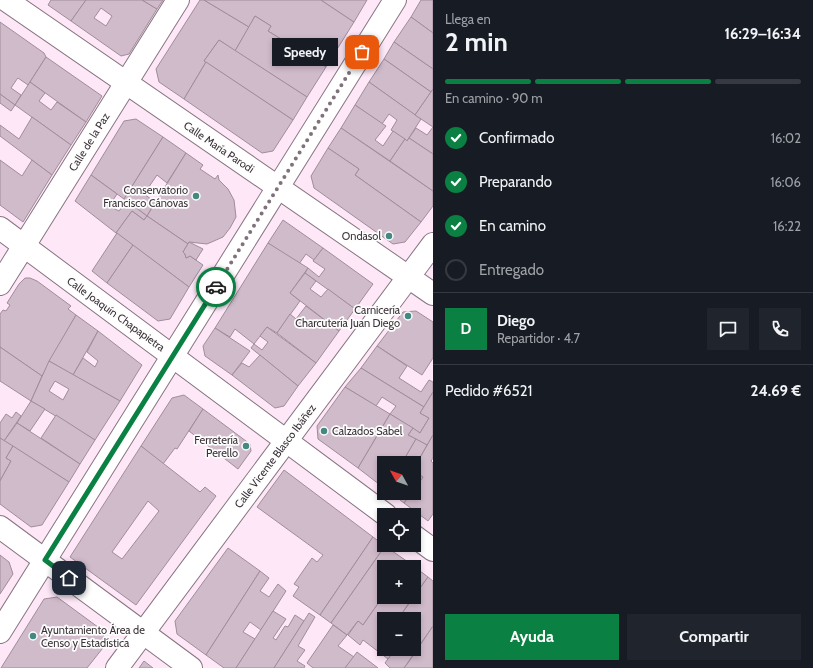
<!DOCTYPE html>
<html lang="es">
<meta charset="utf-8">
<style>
:root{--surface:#171b24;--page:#20242c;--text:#f1f3f6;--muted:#9ea1a6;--line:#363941;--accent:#0b8043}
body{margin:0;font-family:Cabin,sans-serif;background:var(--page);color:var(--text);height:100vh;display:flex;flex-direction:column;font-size:15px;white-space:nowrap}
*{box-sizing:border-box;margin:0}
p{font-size:13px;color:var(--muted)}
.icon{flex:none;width:22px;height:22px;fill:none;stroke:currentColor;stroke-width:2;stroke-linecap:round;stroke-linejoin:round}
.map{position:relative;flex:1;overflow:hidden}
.sheet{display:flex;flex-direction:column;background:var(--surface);width:380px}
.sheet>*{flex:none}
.needle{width:26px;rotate:310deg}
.controls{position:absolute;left:377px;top:456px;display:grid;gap:8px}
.controls a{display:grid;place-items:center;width:44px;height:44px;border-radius:0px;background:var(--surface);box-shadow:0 2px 6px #0003;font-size:20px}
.pin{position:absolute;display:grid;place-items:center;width:34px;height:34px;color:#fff;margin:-17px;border-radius:8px;box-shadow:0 2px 6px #0006}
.courier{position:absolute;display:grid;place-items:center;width:40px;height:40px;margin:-20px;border:3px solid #0b8043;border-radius:50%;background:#fff;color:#222;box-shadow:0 1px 5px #0007}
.bubble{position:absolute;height:28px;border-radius:0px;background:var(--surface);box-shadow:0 2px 6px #0003;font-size:13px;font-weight:700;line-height:28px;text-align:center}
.overview em{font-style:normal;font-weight:700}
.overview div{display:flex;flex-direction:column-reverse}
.overview{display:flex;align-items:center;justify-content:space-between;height:68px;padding:0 12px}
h1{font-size:26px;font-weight:700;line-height:30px}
.bar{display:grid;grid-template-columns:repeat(4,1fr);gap:6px 4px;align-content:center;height:48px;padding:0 12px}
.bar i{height:5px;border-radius:3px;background:var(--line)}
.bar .on{background:var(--accent)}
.bar p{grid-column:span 4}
.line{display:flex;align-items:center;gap:10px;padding:0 12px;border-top:1px solid var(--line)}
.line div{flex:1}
.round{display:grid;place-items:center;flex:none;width:42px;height:42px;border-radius:0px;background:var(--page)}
ol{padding:0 12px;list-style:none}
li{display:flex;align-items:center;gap:12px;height:44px}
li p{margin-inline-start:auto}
li .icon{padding:4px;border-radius:50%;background:var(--accent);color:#fff;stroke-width:4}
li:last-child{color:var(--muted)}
li i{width:22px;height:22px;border:2px solid var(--line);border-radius:50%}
.button{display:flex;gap:8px;margin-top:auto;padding:8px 12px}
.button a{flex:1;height:46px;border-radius:0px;background:var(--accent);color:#fff;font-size:16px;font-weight:700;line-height:46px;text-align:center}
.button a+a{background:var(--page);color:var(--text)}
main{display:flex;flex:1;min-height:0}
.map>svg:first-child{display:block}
.building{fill:#d0bbcb;stroke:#a08c9b;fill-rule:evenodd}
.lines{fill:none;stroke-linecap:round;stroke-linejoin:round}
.minor-casing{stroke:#887583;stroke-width:24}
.tertiary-casing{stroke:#887583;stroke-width:24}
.minor{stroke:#fff;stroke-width:22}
.tertiary{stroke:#fff;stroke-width:22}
.done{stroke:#7f727b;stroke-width:4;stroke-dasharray:0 7.2}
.route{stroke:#0b8043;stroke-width:5}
.poi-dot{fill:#448981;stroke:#fdfdfd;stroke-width:1.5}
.labels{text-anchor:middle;stroke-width:3.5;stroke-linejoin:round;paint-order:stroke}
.street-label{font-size:11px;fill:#3a3238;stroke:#fdfdfd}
.poi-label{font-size:11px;fill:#3a3238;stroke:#fdfdfd;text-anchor:end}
</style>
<main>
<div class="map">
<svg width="433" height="668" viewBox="0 0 433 668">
<rect width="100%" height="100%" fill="#fee8f8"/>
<g class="building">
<path d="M51 0H86L71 21 48 5Z"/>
<path d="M86 0H142L157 9 129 54 121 56 71 21ZM101 8 112 16 106 26 94 18Z"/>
<path d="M142 0H163L157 9Z"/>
<path d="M200 0H204L249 27 235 51 219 40 204 61 206 62 184 99 159 82 156 69Z"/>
<path d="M204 0H321L354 22 326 67 268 31 271 26 255 16 249 27Z"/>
<path d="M321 0H367L354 22Z"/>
<path d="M421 0H433V33L411 17Z"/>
<path d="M255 16 271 26 268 31 326 67 307 97 235 51Z"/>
<path d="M411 17 433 33V69L394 42Z"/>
<path d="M0 22 44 53 46 57 28 85 18 78 17 79 11 88 21 95 15 105 0 94Z"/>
<path d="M219 40 307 97 293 120 204 61Z"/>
<path d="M394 42 433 69V89L431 92 384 59Z"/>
<path d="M46 57 102 96 86 122 30 82Z"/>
<path d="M384 59 431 92 415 115 369 82Z"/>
<path d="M206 62 293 120 273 151 262 153 184 99Z"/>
<path d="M30 82 45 93 39 101 51 110 57 102 86 122 71 145 15 105Z"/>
<path d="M369 82 421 119 407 141 391 130 397 120 389 114 382 124 355 105Z"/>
<path d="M433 89V127L415 115Z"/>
<path d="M0 94 15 105 11 111 0 103Z"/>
<path d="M355 105 386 126 375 140 383 146 393 131 405 139 390 161 341 128Z"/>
<path d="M32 117 71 145 52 175 0 136V125L19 139Z"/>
<path d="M136 119 163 137 124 199 91 175 124 121Z"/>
<path d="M433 127V154L409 138 416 128 427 135Z"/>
<path d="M341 128 433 191V206L421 222 355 175 359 169 328 148Z"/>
<path d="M163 137 186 153 167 183 157 175 144 194 155 202 147 216 124 199Z"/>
<path d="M409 138 433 154V191L390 161 405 139 407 141Z"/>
<path d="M328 148 359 169 355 175 421 222 405 242 393 244 314 188 311 176Z"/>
<path d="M186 153 203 165 200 169 215 179 218 175 219 180 228 189 234 200 236 217 230 228 223 237 207 244 189 242 188 244 147 216Z"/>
<path d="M0 160 22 176 32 160 52 175 23 222 0 205Z"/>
<path d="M91 175 117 194 109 206 119 211 127 201 147 216 144 220 132 211 116 233 75 201Z"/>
<path d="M132 211 144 220 147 216 188 244 183 252 185 254 186 258 190 256 203 265 189 287 116 233Z"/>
<path d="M283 220 323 248 314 260 306 254 299 264 268 243Z"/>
<path d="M117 233 133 245 107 283 92 271Z"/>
<path d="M189 242 203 249 196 260 190 256 186 258 185 254 183 252Z"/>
<path d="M268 243 308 268 290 293 300 301 277 333 267 327 254 344 235 329 230 337 215 328Z"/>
<path d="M133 245 189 287 170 319 158 321 107 283Z"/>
<path d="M323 248 373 284 355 309 305 273 308 268 319 277 325 269 313 261Z"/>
<path d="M305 273 316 281 310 289 321 297 328 289 355 309 339 331 290 293Z"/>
<path d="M25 278H30L37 281 71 306 68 309 76 315 42 376 0 347V314L3 310 6 311 10 305 7 303 19 284Z"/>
<path d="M306 306 339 331 316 363 277 333 290 314 296 319Z"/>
<path d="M416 311 433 322V358L422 375 377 346 403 312Z"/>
<path d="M76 315 98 331 73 375 49 361Z"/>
<path d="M267 327 316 363 298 386 251 348 254 344 262 350 268 342 260 336Z"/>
<path d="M215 328 250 351 232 375 205 356 203 346Z"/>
<path d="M98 331 142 365 120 401 73 375 83 358 95 367 98 361 87 352Z"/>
<path d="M377 346 407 366 399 378 421 392 429 380 433 382V392L424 407 361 368Z"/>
<path d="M0 347 42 376 31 401 0 381Z"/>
<path d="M260 355 298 386 284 406 275 408 232 375 242 363 249 367Z"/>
<path d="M49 361 120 401 95 440 31 401ZM55 381 69 389 63 400 49 391Z"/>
<path d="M361 368 424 407 420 413 429 418 420 433 390 414 396 406 382 397 376 406 345 387Z"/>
<path d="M345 387 390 414 358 468 318 439 317 426Z"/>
<path d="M433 392V435L427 445 408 435 413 428 420 433 429 418 420 413Z"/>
<path d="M184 395 203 409 177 449 175 448 163 464 141 446 172 398Z"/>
<path d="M31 401 45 409 30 431 17 423Z"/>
<path d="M203 409 250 444 251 451 238 469 189 431Z"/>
<path d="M16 412 21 416 4 441 0 438V423L6 414 12 418Z"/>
<path d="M390 414 413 428 408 435 416 439 402 463H384V488L358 468Z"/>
<path d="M56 415 95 440 80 464 41 438Z"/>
<path d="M17 423 80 464 69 482 4 441Z"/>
<path d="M433 435V458L431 461 433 463V514L428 521 404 503 411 493H414V490L423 477 414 472V468Z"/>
<path d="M0 438 13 446 6 458 11 461 0 481Z"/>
<path d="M416 439 427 445 414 468V463H402Z"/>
<path d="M13 446 69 482 42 525 31 527 0 504V481L11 461 6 458Z"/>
<path d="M141 446 200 492 205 487 216 496 136 605 70 557ZM148 501 159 511 122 559 112 552Z"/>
<path d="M284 470 373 537 320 615 293 596 299 587 294 584 312 558 317 562 323 555 257 507Z"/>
<path d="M414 472 423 477 414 490Z"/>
<path d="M391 493H411L404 503Z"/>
<path d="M373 537 385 546 331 623 320 615Z"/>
<path d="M385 546 408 562 404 567H384V595L363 625 358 621 347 635 331 623Z"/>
<path d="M228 548 260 571 206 655 177 634 175 621Z"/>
<path d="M0 555 9 562 13 574 0 594Z"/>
<path d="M408 562 428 577 414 596V567H404Z"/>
<path d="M260 571 269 578 260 591 269 597 278 584 286 591 261 630 250 622 243 632 255 639 236 668H224L206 655Z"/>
<path d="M428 577 433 581V626L404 668H390L385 663 395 649H414V619H398Z"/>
<path d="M384 595V597H413L398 619H384V649H395L388 659 363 640 360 645 348 635 358 621 363 625Z"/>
<path d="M57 597 102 630 106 644 87 668H1L44 599Z"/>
<path d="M273 611 286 619 273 638 276 640 285 626 288 627 295 615 304 621 274 668H236Z"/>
<path d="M309 613 315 617 298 646 305 650 297 661 305 666 304 668H274Z"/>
<path d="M333 625 347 635 338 646 354 657 345 668H313L307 663Z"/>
<path d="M433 626V668H404L408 663Z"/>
<path d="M357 652 378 668H345Z"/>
<path d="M144 661 153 668H139Z"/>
</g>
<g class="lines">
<g class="minor-casing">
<g id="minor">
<path d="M6 0 433 294"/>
<path d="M0 228 386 515"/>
<path d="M0 284 178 0"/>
<path d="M0 527 191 668"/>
<path d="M414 536 433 550"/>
</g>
</g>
<g class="tertiary-casing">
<g id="tertiary">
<path d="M0 632 395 0"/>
<path d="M117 668 433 244"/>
</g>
</g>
<use href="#minor" class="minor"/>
<use href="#tertiary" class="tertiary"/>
</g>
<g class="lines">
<path class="done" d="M216 287 362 52"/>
<path class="route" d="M69 578 45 560 216 287"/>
</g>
<g class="poi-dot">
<circle cx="196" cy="196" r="4"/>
<circle cx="389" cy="236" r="4"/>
<circle cx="408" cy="316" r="4"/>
<circle cx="324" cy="431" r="4"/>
<circle cx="246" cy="446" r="4"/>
<circle cx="33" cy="636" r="4"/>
</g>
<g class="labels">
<g class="street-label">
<text transform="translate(89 142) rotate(-58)" y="4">Calle de la Paz</text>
<text transform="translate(219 147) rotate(34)" y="4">Calle María Parodi</text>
<text transform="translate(116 314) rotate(36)" y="4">Calle Joaquín Chapapietra</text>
<text transform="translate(275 456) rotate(-53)" y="4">Calle Vicente Blasco Ibáñez</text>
</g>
<g class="poi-label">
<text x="188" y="194">Conservatorio<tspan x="188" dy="13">Francisco Cánovas</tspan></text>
<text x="381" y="240">Ondasol</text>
<text x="400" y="314">Carnicería<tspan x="400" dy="13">Charcutería Juan Diego</tspan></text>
<text x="332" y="435" text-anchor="start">Calzados Sabel</text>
<text x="238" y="444">Ferretería<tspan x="238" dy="13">Perello</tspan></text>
<text x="41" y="634" text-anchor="start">Ayuntamiento Área de<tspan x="41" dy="13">Censo y Estadística</tspan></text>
</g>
</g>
</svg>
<div class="controls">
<a><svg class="needle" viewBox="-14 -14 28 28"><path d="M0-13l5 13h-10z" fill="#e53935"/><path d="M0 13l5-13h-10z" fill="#9ea1a6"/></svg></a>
<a><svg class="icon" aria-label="locate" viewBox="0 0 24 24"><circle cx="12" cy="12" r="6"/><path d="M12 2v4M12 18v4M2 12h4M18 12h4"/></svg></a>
<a>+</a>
<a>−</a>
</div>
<div class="pin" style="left:362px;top:52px;background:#ea580c"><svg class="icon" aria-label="bag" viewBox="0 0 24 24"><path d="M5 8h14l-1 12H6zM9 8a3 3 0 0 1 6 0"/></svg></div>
<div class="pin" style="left:69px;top:578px;background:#1f2937"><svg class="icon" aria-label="home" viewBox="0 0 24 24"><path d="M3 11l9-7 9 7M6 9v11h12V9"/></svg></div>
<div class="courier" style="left:216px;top:287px"><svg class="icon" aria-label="car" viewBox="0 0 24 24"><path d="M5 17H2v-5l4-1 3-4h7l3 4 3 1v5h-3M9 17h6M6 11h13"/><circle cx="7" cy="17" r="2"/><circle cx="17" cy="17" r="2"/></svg></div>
<div class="bubble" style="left:272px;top:38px;width:66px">Speedy</div>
</div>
<section class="sheet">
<div class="overview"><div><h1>2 min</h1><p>Llega en</p></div><em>16:29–16:34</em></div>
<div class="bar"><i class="on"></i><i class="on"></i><i class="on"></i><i></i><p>En camino · 90 m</p></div>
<ol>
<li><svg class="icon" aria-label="check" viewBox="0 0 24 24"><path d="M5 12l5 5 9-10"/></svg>Confirmado<p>16:02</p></li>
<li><svg class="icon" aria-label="check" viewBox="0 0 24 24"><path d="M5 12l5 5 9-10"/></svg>Preparando<p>16:06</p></li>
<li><svg class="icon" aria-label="check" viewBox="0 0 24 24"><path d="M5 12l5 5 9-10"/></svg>En camino<p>16:22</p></li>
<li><i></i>Entregado</li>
</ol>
<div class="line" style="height:72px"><b class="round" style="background:var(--accent);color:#fff">D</b><div><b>Diego</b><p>Repartidor · 4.7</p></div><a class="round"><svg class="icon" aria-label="chat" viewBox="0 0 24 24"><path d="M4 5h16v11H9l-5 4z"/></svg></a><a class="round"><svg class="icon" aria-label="phone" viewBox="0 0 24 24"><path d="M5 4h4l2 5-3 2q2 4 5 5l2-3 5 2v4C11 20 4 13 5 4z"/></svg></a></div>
<div class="line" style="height:52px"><div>Pedido #6521</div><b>24.69 €</b></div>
<div class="button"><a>Ayuda</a><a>Compartir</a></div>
</section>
</main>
